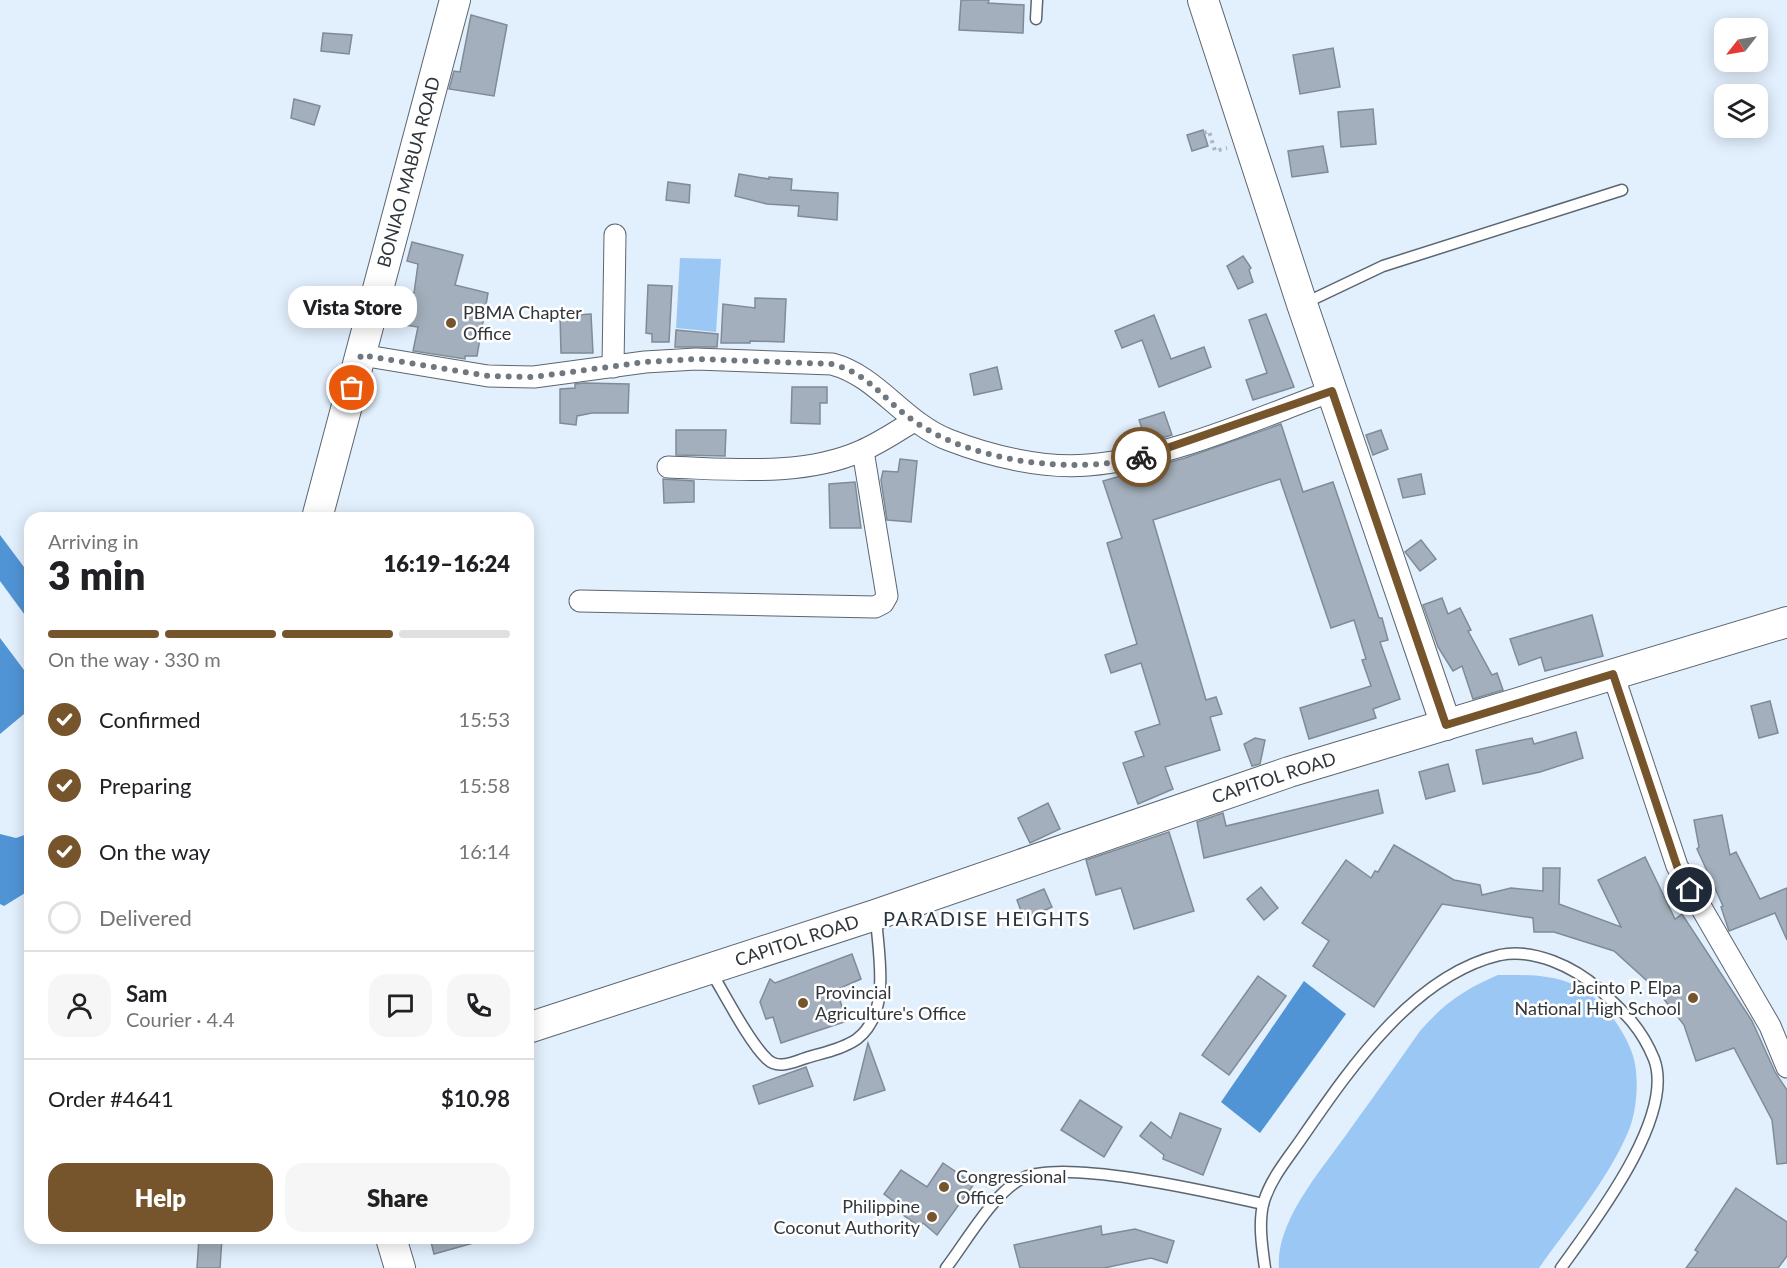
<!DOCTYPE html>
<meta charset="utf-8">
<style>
:root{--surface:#fff;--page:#f6f6f6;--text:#202124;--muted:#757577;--line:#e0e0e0;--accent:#76542c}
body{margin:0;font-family:Lato,sans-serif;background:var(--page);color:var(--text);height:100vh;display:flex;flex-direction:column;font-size:22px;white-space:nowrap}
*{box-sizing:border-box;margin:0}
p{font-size:20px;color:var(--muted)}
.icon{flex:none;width:33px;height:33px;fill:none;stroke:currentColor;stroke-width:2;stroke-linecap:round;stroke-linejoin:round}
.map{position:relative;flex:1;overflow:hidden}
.side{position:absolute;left:24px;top:512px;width:510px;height:732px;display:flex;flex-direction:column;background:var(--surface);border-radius:18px;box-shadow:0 3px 15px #0003}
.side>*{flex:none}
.needle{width:39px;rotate:239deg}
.tools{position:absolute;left:1714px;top:18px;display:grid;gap:12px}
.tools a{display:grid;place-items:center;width:54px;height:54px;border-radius:12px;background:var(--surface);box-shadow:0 3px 15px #0003;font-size:30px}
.pin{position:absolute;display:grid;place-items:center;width:51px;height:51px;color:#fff;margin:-26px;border:3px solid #fff;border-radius:50%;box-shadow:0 2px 6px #0007}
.courier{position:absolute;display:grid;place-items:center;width:60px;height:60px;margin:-30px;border:4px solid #76542c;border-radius:50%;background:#fff;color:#222;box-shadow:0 2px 8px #0007}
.bubble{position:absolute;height:42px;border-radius:18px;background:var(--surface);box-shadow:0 3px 15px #0003;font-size:20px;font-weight:800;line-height:42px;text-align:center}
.headline em{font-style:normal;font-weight:800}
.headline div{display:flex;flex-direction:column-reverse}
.headline{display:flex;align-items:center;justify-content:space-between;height:102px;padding:0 24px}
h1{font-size:39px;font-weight:800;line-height:45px}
.bar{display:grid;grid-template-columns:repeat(4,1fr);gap:9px 6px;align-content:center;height:72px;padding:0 24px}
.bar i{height:8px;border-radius:4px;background:var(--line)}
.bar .on{background:var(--accent)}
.bar p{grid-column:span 4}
.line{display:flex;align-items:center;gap:15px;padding:0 24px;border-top:2px solid var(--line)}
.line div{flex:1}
.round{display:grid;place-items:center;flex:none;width:63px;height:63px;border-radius:18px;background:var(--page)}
ol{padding:0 24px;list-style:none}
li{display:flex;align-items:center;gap:18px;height:66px}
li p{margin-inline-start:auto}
li .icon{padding:6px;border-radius:50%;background:var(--accent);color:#fff;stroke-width:4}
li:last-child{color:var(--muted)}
li i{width:33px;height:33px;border:3px solid var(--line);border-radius:50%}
.button{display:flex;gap:12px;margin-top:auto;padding:12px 24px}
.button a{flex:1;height:69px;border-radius:18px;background:var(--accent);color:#fff;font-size:24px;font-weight:800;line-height:69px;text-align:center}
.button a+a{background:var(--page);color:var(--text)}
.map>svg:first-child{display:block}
.green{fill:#9bc7f5}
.water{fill:#5094d5}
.building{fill:#a3afbc;stroke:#7f8b97;stroke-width:1.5}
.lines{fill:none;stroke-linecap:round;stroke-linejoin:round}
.lane-casing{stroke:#5b6671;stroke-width:13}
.street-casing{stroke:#5b6671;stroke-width:23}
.secondary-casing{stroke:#5b6671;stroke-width:32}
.path{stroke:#adb7c2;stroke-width:4;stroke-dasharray:3 4.5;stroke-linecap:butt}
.lane{stroke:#fff;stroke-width:10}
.street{stroke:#fff;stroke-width:21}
.secondary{stroke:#fff;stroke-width:30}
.done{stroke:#6f777f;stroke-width:6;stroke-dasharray:0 10.8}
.route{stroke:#76542c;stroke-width:8}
.poi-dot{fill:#76542c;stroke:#fff;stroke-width:2}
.labels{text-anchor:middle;stroke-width:5;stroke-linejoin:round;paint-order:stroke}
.street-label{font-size:18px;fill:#31363b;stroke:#fff}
.poi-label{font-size:18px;fill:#31363b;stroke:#fff;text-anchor:start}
.neighbourhood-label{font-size:20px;letter-spacing:1.5px;fill:#2b353f;stroke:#fff}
</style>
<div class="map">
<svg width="1787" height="1268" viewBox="0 0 1787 1268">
<rect width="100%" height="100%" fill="#e2effc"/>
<g class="green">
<path d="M680 258 721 259 716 332 676 328Z"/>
<path d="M1498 975C1523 975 1547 974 1570 983 1598 993 1623 1027 1632 1053 1640 1074 1637 1110 1629 1130 1608 1180 1570 1224 1539 1268H1279C1275 1220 1325 1166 1351 1128 1374 1096 1397 1064 1420 1031 1445 1003 1463 990 1498 975Z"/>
</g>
<g class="water">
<path d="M0 535 30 575V622L0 581Z"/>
<path d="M0 638 30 678V709L0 734Z"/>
<path d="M30 833V890L4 906 0 904V834L16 838Z"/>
<path d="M1304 981 1346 1014 1260 1133 1221 1102Z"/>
</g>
<g class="building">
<path d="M961 0H989L988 3 1024 5 1023 33 959 30Z"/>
<path d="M471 15 507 25 494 96 449 89 454 71 460 72Z"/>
<path d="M323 33 352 35 349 54 321 51Z"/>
<path d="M1333 48 1340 87 1300 94 1293 55Z"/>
<path d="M294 99 320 106 314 125 291 118Z"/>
<path d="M1373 109 1376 144 1341 147 1338 112Z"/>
<path d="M1203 130 1208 146 1192 151 1187 135Z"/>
<path d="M1323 146 1328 172 1292 177 1288 151Z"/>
<path d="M739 174 769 179V177L792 179 791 190 838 193 837 220 798 216 799 206 767 204 735 196Z"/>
<path d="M668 182 690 185 689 203 666 200Z"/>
<path d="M412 242 463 255 455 285 488 293 477 356H465V359L413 351 418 327 399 324V316L389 314 396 289 414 293 418 264 407 261Z"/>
<path d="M1243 256 1251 268 1249 270 1253 282 1238 289 1227 266Z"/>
<path d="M648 285 672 286 669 342H652V334L646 333Z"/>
<path d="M755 298 786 299 784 342 750 341V343H721L723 304 755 308Z"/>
<path d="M591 314 593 353H561L560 316Z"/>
<path d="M1266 314 1294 387 1253 400 1246 380 1267 373 1249 320Z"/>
<path d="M1154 315 1171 359 1204 347 1211 367 1159 387 1142 340 1122 348 1115 331Z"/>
<path d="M676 330 718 334 717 347H675Z"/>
<path d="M997 367 1002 389 974 395 970 374Z"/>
<path d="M584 383 629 384 628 413H592L577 416 576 425 560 423V389L575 388V384Z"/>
<path d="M792 387H827V403H820V424L791 423Z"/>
<path d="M1164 412 1172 435 1147 442 1139 420Z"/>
<path d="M1281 424 1303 492 1333 482 1379 618H1382L1388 640 1380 642 1400 699 1373 709 1376 718 1309 739 1300 708 1371 686 1362 660 1366 659 1354 620 1331 628 1280 479 1153 520 1206 700 1216 697 1222 714 1210 717 1220 750 1165 767 1173 789 1138 804 1123 763 1144 756 1135 732 1160 724 1141 663 1111 673 1105 655 1137 644 1107 543 1122 538 1103 481 1185 458Z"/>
<path d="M676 430H726L725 456 676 455Z"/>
<path d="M1381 430 1388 449 1373 455 1366 435Z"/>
<path d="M900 459 917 461 911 522 887 520 881 480 883 471 898 472Z"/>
<path d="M1421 474 1425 494 1403 498 1398 479Z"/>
<path d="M663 479 694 481V502L664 503Z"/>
<path d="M855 482 861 528H830L829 484Z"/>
<path d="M1421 540 1436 559 1420 571 1405 552Z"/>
<path d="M1442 598 1448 614 1460 608 1471 630 1468 631 1492 675 1497 673 1503 690 1473 699 1462 666 1453 671 1438 647 1423 605Z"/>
<path d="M1592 615 1603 656 1545 671 1541 657 1519 665 1510 639Z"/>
<path d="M1770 701 1778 733 1759 738 1751 706Z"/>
<path d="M1576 732 1583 758 1540 772 1483 784 1476 750 1532 738 1534 744Z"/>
<path d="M1255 738 1265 740 1260 764 1252 766 1244 744Z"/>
<path d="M1448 764 1455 791 1426 799 1419 772Z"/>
<path d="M1378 790 1383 813 1204 858 1197 822 1223 813 1226 826Z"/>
<path d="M1048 803 1060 829 1030 843 1018 818Z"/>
<path d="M1722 815 1730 855 1736 852 1760 899 1787 888V940L1775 913 1729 931 1721 907 1723 906 1697 849 1699 847 1694 820Z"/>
<path d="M1169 832 1194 911 1134 929 1121 888 1096 895 1086 860Z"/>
<path d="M1394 845 1454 880 1480 885 1482 895 1511 888 1543 891V868H1560L1559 904 1621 927 1598 880 1645 857 1675 919 1682 914 1752 1021 1775 1072 1787 1090V1163L1777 1164 1772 1120 1734 1048 1696 1061 1684 1025 1656 989 1614 951 1554 932H1534L1533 918 1442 904 1374 1007 1313 966 1329 941 1302 923 1346 860 1371 878 1375 871 1378 872Z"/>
<path d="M1261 887 1278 908 1264 920 1247 899Z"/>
<path d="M1044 889 1052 907 1024 919 1017 900Z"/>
<path d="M852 954 861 979 833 991 837 992 847 1021 781 1043 773 1017 766 1019 760 1002 770 979 775 983Z"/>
<path d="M1258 976 1286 996 1229 1075 1202 1055Z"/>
<path d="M868 1043 885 1090 854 1100Z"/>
<path d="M806 1067 813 1086 759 1104 753 1086Z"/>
<path d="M1080 1100 1122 1127 1104 1157 1061 1130Z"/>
<path d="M1180 1113 1221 1129 1203 1175 1163 1159 1164 1155 1140 1136 1151 1122 1171 1138Z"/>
<path d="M943 1163 974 1184 937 1235 923 1223 920 1227 903 1215 905 1210 884 1194 901 1170 927 1187Z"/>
<path d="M1736 1188 1787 1222V1256L1778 1268H1686L1698 1252 1695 1250Z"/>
<path d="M1101 1226 1102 1235 1135 1229 1174 1241 1167 1263 1151 1258 1104 1268H1020L1014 1245Z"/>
<path d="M199 1238H222L220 1268H197Z"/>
<path d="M430 1238H476L477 1242 434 1254Z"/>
</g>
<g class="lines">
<g class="lane-casing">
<g id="lane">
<path d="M1036 19 1037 0"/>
<path d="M1303 304 1383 266 1622 190"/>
<path d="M710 970C724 993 749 1042 767 1059 778 1070 793 1062 806 1058 822 1053 843 1049 857 1039 892 1012 878 955 876 917"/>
<path d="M946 1268C966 1242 994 1192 1023 1178 1064 1158 1214 1193 1263 1204"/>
<path d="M1265 1268C1262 1247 1258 1221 1264 1201 1272 1176 1290 1156 1304 1135 1351 1067 1414 975 1500 955 1534 948 1574 967 1599 989 1624 1012 1641 1027 1654 1059 1676 1117 1593 1223 1561 1268"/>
</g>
</g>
<g class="street-casing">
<g id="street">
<path d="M361 355 488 376 534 377 645 362 696 359 832 364C878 376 904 423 949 440 990 456 1043 469 1088 465 1170 458 1255 419 1332 391"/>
<path d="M613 367 615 235"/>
<path d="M668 467C732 469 802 477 861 451 880 443 897 431 914 421"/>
<path d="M580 601 875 607 883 603 887 596 863 451"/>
<path d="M1613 674 1677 866 1770 1026 1787 1067"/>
</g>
</g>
<g class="secondary-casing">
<g id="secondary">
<path d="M1203 0 1302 304 1446 725"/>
<path d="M317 518 455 0"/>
<path d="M528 1028 875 915 1289 772 1787 622"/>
<path d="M391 1238 400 1268"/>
</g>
</g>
<path class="path" d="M1204 133 1209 131 1215 151 1227 148"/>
<use href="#lane" class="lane"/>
<use href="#street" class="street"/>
<use href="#secondary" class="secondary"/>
</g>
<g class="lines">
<path class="done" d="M352 388 361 355 488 376 534 377 645 362 696 359 832 364C870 374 883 400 914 421 971 462 1074 475 1141 457"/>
<path class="route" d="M1141 457 1332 391 1446 725 1613 674 1677 866 1690 890"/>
</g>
<g class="poi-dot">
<circle cx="451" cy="323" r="6"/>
<circle cx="1693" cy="998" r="6"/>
<circle cx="803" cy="1003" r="6"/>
<circle cx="944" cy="1187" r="6"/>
<circle cx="932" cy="1217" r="6"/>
</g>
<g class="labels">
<g class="street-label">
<text transform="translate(409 172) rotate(-75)" y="6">BONIAO MABUA ROAD</text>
<text transform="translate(1274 778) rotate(-18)" y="6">CAPITOL ROAD</text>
<text transform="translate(797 941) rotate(-18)" y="6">CAPITOL ROAD</text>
</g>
<g class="poi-label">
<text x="463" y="319">PBMA Chapter<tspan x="463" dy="21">Office</tspan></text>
<text x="1681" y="994" text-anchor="end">Jacinto P. Elpa<tspan x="1681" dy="21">National High School</tspan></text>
<text x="815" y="999">Provincial<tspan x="815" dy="21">Agriculture's Office</tspan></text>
<text x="956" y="1183">Congressional<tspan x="956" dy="21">Office</tspan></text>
<text x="920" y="1213" text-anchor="end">Philippine<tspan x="920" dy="21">Coconut Authority</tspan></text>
</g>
<g class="neighbourhood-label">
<text x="987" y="926">PARADISE HEIGHTS</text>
</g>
</g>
</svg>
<div class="tools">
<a><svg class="needle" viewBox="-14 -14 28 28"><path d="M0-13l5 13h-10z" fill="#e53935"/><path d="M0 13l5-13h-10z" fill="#757577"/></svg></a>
<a><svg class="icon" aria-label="layers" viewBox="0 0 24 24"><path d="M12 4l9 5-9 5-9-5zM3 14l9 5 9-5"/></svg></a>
</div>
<div class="pin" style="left:352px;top:388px;background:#ea580c"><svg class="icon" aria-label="bag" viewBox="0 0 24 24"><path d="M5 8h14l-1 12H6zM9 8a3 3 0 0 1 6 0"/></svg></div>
<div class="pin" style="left:1690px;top:890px;background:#1f2937"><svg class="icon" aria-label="home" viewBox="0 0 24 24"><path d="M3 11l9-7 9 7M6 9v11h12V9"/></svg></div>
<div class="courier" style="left:1141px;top:457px"><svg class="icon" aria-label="bike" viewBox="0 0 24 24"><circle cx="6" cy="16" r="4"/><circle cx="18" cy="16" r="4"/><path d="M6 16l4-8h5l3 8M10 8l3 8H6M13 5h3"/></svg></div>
<div class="bubble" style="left:288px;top:286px;width:129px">Vista Store</div>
<section class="side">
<div class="headline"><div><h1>3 min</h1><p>Arriving in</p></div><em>16:19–16:24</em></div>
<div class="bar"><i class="on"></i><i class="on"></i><i class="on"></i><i></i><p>On the way · 330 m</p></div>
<ol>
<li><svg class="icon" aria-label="check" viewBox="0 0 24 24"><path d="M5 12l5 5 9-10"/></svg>Confirmed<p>15:53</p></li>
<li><svg class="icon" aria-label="check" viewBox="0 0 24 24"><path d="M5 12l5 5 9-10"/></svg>Preparing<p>15:58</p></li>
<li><svg class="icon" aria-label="check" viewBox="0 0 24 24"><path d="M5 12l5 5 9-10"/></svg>On the way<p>16:14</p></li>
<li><i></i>Delivered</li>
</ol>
<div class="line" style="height:108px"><a class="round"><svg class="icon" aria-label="person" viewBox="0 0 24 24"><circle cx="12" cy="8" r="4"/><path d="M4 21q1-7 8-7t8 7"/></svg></a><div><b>Sam</b><p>Courier · 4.4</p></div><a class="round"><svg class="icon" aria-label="chat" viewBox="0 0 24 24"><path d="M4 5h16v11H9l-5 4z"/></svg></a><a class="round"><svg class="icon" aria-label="phone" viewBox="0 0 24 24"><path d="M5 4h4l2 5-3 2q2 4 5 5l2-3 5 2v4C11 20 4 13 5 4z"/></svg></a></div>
<div class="line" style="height:78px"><div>Order #4641</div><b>$10.98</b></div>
<div class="button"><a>Help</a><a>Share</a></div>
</section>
</div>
